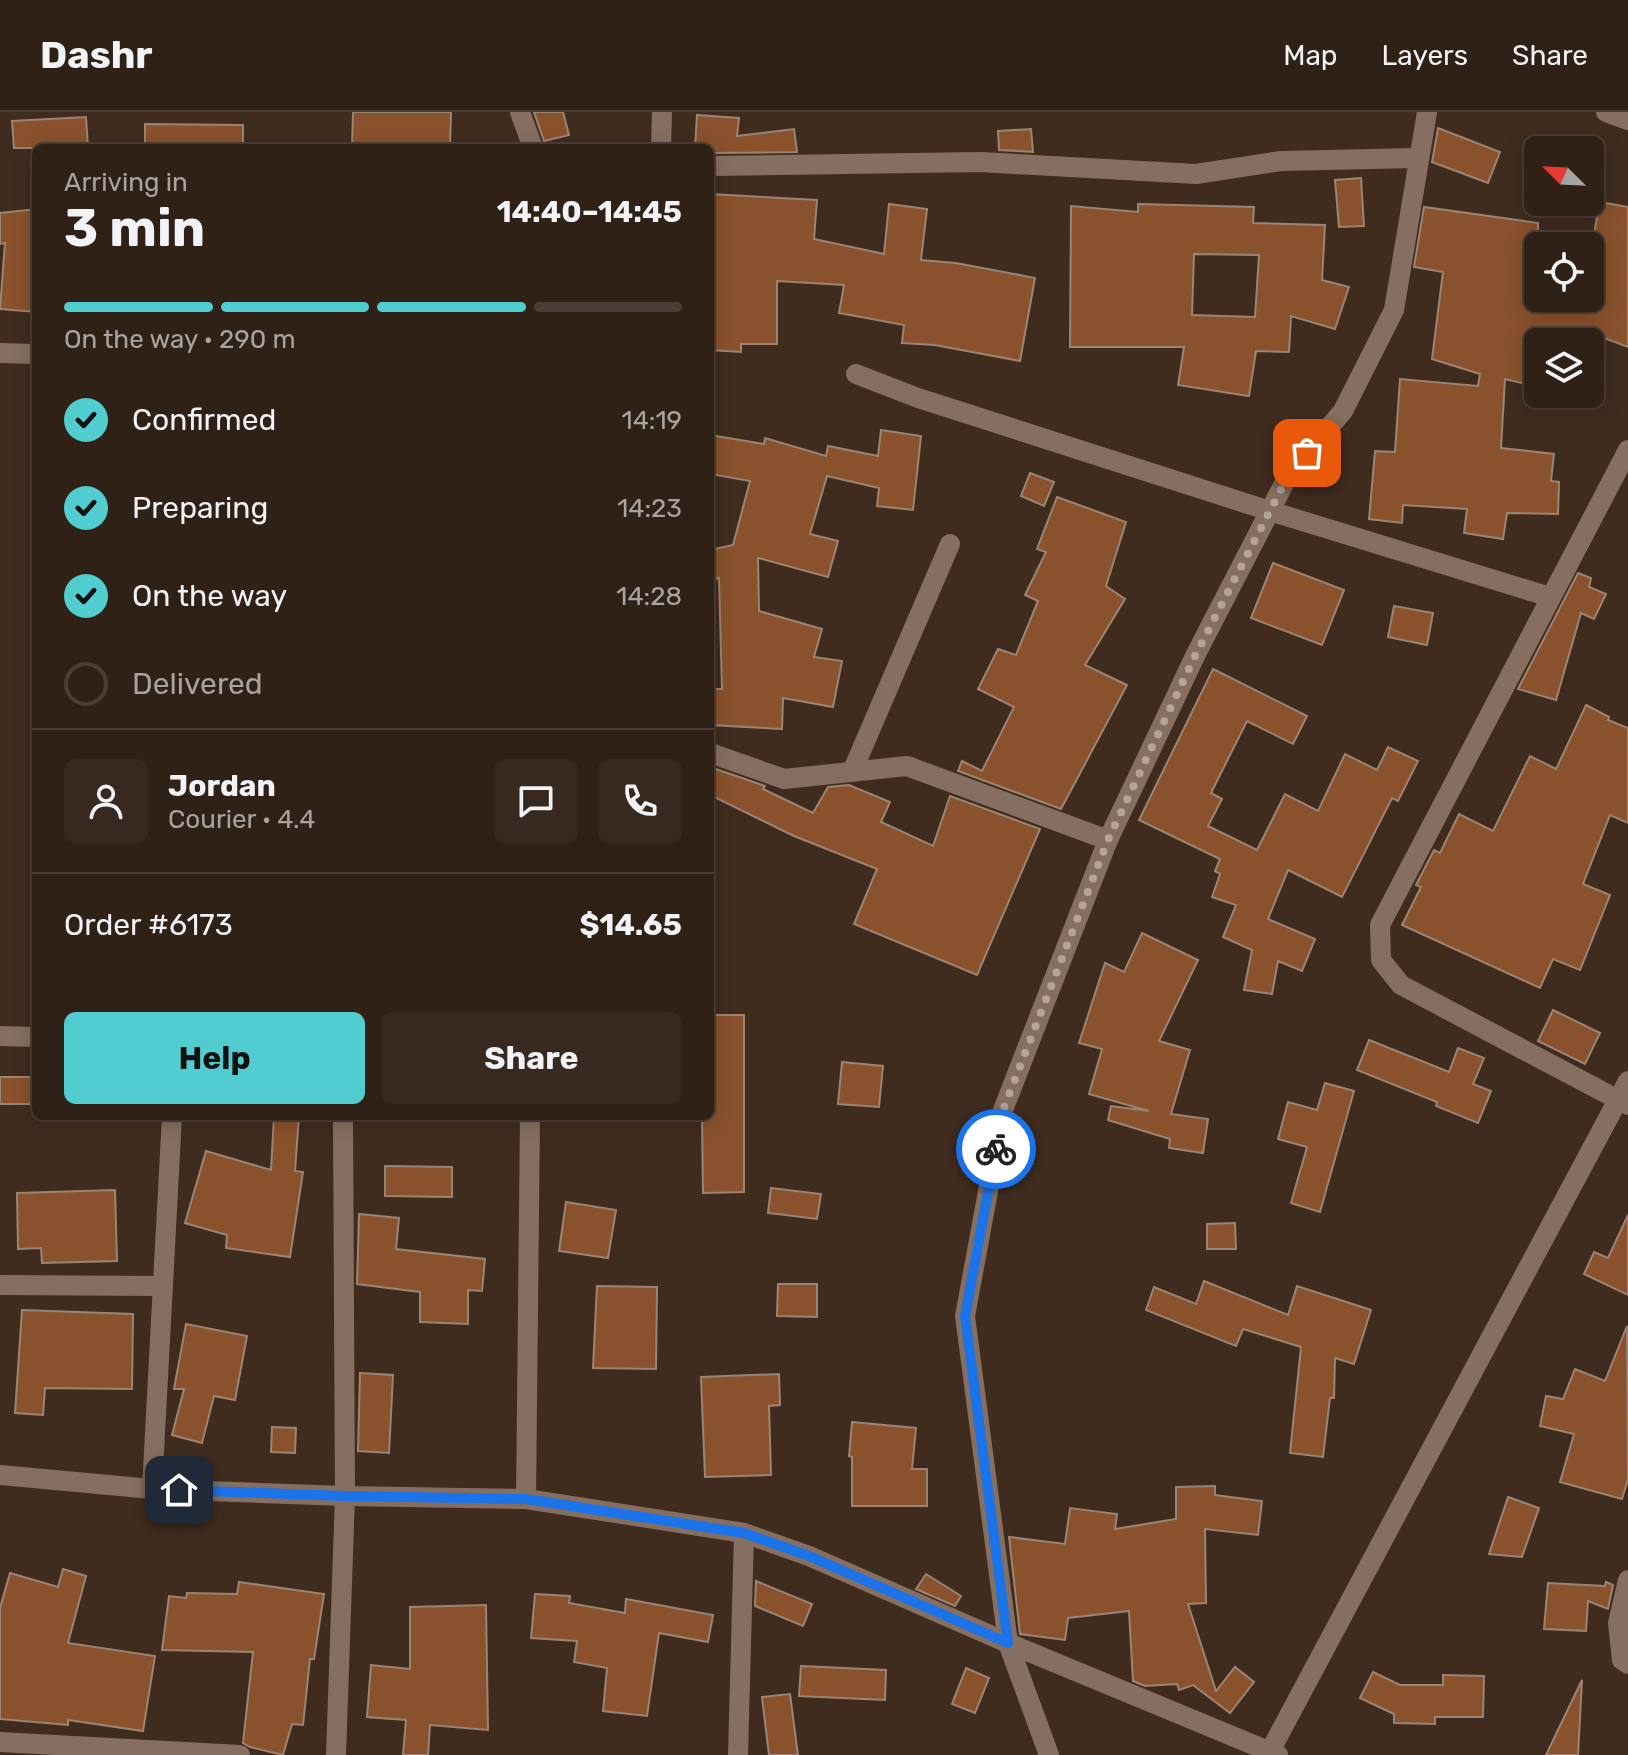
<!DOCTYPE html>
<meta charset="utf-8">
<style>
:root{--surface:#302117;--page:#382920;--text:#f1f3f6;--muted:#a8a3a1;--line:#4b3e36;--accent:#52cdcf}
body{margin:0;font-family:Rubik,sans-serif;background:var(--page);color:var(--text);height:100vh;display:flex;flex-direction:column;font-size:30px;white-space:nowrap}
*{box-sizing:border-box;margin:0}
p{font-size:26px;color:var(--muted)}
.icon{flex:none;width:44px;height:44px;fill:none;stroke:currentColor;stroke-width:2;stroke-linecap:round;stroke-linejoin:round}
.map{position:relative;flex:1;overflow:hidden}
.side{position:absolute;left:32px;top:32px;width:682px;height:976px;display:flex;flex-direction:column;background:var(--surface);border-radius:12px;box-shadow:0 4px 20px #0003,0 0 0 2px var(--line)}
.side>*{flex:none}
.needle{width:52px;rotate:294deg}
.tools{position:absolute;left:1524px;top:24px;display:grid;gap:16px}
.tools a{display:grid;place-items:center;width:80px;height:80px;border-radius:12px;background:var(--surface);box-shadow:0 4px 20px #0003,0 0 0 2px var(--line);font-size:40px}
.pin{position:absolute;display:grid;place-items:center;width:68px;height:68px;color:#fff;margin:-34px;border-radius:16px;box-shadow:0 4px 12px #0006}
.courier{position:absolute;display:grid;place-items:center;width:80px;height:80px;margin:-40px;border:6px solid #1a73e8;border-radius:50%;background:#fff;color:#222;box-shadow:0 2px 10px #0007}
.summary em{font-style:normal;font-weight:700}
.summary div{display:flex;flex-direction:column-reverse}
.summary{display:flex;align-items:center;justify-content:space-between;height:136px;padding:0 32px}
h1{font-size:52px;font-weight:700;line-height:60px}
.bar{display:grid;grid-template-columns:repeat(4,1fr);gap:12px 8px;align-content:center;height:96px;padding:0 32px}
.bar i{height:10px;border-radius:6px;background:var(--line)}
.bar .selected{background:var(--accent)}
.bar p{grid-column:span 4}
.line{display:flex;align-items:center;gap:20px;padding:0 32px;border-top:2px solid var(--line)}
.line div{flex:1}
.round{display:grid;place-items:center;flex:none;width:84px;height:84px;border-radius:12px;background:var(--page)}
ol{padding:0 32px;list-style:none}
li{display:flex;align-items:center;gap:24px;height:88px}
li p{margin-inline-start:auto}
li .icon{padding:8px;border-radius:50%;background:var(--accent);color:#111;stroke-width:4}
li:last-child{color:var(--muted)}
li i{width:44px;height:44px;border:4px solid var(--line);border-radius:50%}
.cta{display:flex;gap:16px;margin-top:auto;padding:16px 32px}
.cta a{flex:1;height:92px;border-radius:12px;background:var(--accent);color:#111;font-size:32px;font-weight:700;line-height:92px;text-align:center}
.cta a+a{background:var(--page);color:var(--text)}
header{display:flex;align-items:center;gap:48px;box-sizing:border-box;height:112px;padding:0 40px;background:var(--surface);border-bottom:2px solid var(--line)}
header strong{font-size:38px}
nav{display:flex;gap:44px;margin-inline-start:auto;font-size:28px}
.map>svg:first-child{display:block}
.building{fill:#89522c;stroke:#9c8475;stroke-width:2;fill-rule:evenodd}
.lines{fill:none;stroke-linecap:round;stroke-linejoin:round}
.street{stroke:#866f60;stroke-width:20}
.secondary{stroke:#866f60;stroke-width:20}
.done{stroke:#b4a49a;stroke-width:8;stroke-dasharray:0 14.4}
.route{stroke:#1a73e8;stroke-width:10}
</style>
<header>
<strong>Dashr</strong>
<nav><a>Map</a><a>Layers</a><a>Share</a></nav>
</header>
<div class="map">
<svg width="1628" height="1643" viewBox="0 0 1628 1643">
<rect width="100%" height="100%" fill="#402c1f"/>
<g class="building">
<path d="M353 0H451L450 36H352Z"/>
<path d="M534 0H563L569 23 544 29Z"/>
<path d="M697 3 739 6 737 24 794 17 797 40 710 41V36H695Z"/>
<path d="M86 5 88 36H14L12 9Z"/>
<path d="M145 12 243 13V36H145Z"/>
<path d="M1438 16 1500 40 1488 71 1432 50Z"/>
<path d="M1031 17 1033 40 999 38 998 19Z"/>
<path d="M1361 66 1364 114 1339 115 1335 68Z"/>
<path d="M710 82 817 88 814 127 884 142 889 92 927 97 921 148 956 151 1035 166 1020 249 935 233 902 231 904 213 839 201 844 173 777 169V232H741V240L710 238Z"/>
<path d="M1600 90 1628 95V235L1575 215V230H1538V275L1505 267 1501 336 1554 342 1551 369 1559 370 1558 402 1507 401 1503 427 1464 421 1467 397 1403 393 1402 411 1369 407 1375 339 1395 340 1400 267 1478 274 1480 262 1432 247 1443 160 1414 155 1424 95 1538 111V186H1590V143Z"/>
<path d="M1138 92 1254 95 1253 111 1325 113 1322 168 1349 175 1335 217 1291 204 1289 240 1256 239 1249 284 1178 273 1184 235H1070L1071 94 1138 100ZM1194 142 1259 143 1255 205 1192 203Z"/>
<path d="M36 97V200L0 197 5 131 0 132V101Z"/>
<path d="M881 318 921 324 913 398 877 394 879 376 827 364 810 422 838 429 828 465 758 446 759 499 822 517 814 545 842 549 833 595 783 586 782 617 710 613V577H722L719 466 710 468V438L733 433 750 369 710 362V323L764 332 765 326 826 344 828 334 878 344Z"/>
<path d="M1030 361 1054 370 1044 394 1021 384Z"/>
<path d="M1057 385 1126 410 1106 474 1125 487 1085 553 1127 573 1061 697 958 659 962 649 982 659 1014 595 978 577 998 537 1016 543 1038 489 1025 483 1046 440 1037 437Z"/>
<path d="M1273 451 1344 478 1322 533 1251 506Z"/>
<path d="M1578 461 1591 466 1589 475 1606 482 1594 507 1581 501 1556 588 1518 577Z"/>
<path d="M1394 494 1433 501 1427 533 1388 525Z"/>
<path d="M1213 557 1307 604 1293 632 1247 609 1211 681 1222 687 1208 714 1257 738 1285 682 1318 699 1345 642 1377 658 1388 635 1418 649 1398 689 1392 686 1342 785 1288 758 1268 807 1315 827 1302 859 1278 849 1272 882 1244 878 1252 838 1223 825 1236 793 1212 785 1220 762 1215 759 1220 747 1139 708Z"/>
<path d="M1586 593 1609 605 1608 608 1628 616V711L1610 703 1583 772 1610 783 1580 858 1553 847 1540 876 1402 813 1421 775 1416 773 1434 738 1440 741 1459 702 1493 719 1530 644 1556 657Z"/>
<path d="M710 655 765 674 763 677 813 701 828 675 849 673 890 690 881 710 933 734 950 684 1040 717 977 863 854 812 877 757 794 724 710 683Z"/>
<path d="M1142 821 1198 848 1159 929 1190 938 1171 1002 1208 1007 1203 1041 1169 1036 1170 1027 1108 1008 1111 994 1149 999 1089 982 1102 937 1079 931 1105 851 1124 860Z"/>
<path d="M1553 898 1600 921 1585 952 1538 929Z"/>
<path d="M710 903H744V1080L703 1081 702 1004H710Z"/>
<path d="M1369 928 1449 960 1458 936 1484 946 1473 972 1491 979 1478 1011 1436 994 1437 990 1357 958Z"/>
<path d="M842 950 883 954 879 995 838 992Z"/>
<rect x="0" y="965" width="36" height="27"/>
<path d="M1325 971 1354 979 1320 1100 1291 1091 1307 1035 1278 1027 1288 990 1317 998Z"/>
<path d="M274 1004H299L295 1059 303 1060 290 1145 226 1136 227 1123 185 1111 206 1039 271 1058Z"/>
<path d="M385 1054 452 1055V1085L385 1084Z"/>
<path d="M771 1076 821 1082 817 1107 768 1101Z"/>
<path d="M115 1078 117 1149 42 1151 41 1136 18 1137 17 1081Z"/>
<path d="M566 1090 616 1098 608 1146 559 1139Z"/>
<path d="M359 1102 399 1106 396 1137 485 1147 482 1179 468 1178V1212L420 1210V1180L357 1172Z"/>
<path d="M1628 1103V1183L1584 1162 1594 1140 1608 1146Z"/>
<path d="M1235 1111 1236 1137H1207V1112Z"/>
<path d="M1204 1169 1288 1203 1297 1174 1371 1198 1354 1252 1335 1246 1334 1286H1330L1323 1345 1290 1341 1301 1235 1243 1217 1236 1234 1146 1198 1154 1175 1196 1192Z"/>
<path d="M778 1172H817V1205L777 1204Z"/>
<path d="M597 1174 657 1175 656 1257 593 1256Z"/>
<path d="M22 1198 133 1202 132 1277 45 1276 43 1303 15 1301Z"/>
<path d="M186 1212 247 1224 235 1288 214 1284 202 1331 172 1323 184 1277H174Z"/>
<path d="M1627 1214 1628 1367 1622 1387 1560 1370 1574 1322 1540 1314 1546 1284 1563 1287 1575 1257 1605 1269Z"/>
<path d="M360 1261 393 1263 389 1341 358 1339Z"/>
<path d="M779 1262 780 1293 769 1294 771 1363 705 1365 701 1265Z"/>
<path d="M852 1310 916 1316 912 1357H927V1394H852V1345L849 1344Z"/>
<path d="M272 1315 296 1316 295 1341 271 1340Z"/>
<path d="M1215 1374V1383L1262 1389 1258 1423 1205 1417 1206 1491 1188 1492 1216 1579 1235 1555 1254 1570 1230 1601 1193 1573 1179 1578 1177 1572 1145 1574 1133 1569 1129 1499 1068 1506 1065 1528 1020 1522 1009 1425 1065 1432 1070 1396 1117 1402 1115 1417 1176 1407V1375Z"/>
<path d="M1508 1385 1539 1396 1522 1445 1489 1442Z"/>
<path d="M63 1457 86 1464 68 1531 155 1544 143 1619 68 1608V1613L0 1607V1496L10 1461 58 1475Z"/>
<path d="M926 1462 961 1484 955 1494 916 1477Z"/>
<path d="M756 1469 812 1492 803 1514 755 1494Z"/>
<path d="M239 1470 324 1482 314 1547H310L303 1613 292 1612 283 1643 250 1635 243 1631 253 1540 162 1538 169 1484 186 1486 187 1481 237 1482Z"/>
<path d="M1606 1470 1613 1473 1608 1497 1588 1489 1586 1519 1544 1517 1548 1471 1605 1474Z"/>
<path d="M535 1482 570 1484 569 1491 625 1501 626 1487 713 1503 708 1530 659 1521 647 1604 603 1599 607 1556 574 1550 577 1529 531 1526Z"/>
<path d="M486 1493 488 1618 430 1613 428 1643H403L406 1608 367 1605 371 1553 410 1557V1495Z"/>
<path d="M801 1554 886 1558 885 1588 799 1584Z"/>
<path d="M966 1556 989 1566 975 1601 952 1592Z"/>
<path d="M1373 1560 1400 1573H1443V1563L1484 1564 1483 1605H1435V1612L1394 1611V1602L1360 1586Z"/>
<path d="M1582 1568 1578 1643H1546Z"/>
<path d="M790 1582 798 1643H769L762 1585Z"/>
</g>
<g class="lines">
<g class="street">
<path d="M520 0 533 36"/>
<path d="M661 36 662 0"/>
<path d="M710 54 980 50 1196 62 1281 49 1417 46"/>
<path d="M0 241 36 242"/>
<path d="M856 262 918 286 1270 399 1550 485"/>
<path d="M1628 338 1380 813 1381 848 1401 873 1628 993"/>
<path d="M710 641 784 667 907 654 1108 728"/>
<path d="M852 660 950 432"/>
<path d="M0 924 36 925"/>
<path d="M0 1173 163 1174"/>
<path d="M152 1377 172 1004"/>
<path d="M526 1387 530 1004"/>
<path d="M1628 1468 1618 1511 1622 1548 1628 1552"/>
<path d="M0 1630 240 1643"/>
<path d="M336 1643 345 1384 343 1004"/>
<path d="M738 1643 744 1421"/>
<path d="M1049 1643 1008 1531 965 1204 1003 998 1108 728 1196 542 1289 362 1343 299 1394 198 1427 0"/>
<path d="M1268 1643 1628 969"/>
</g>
<g class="secondary">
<path d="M1606 0 1628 8"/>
<path d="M0 1363 152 1377 345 1384 526 1387 744 1421 809 1444 1008 1531 1278 1643"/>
</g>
</g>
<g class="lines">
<path class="done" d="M996 1037 1003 998 1108 728 1196 542 1289 362 1307 341"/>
<path class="route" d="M179 1378 345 1384 526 1387 744 1421 809 1444 1008 1531 965 1204 996 1037"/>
</g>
</svg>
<div class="tools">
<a><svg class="needle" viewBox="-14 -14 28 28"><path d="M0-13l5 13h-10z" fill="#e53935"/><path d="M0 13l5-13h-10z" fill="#a8a3a1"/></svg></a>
<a><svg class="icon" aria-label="locate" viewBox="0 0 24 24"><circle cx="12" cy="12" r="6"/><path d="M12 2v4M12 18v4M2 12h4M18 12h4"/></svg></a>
<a><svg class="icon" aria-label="layers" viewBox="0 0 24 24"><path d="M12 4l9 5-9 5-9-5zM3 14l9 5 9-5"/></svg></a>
</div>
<div class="pin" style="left:1307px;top:341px;background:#ea580c"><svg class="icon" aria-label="bag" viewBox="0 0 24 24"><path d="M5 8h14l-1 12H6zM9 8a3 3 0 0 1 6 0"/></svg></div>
<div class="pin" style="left:179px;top:1378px;background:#1f2937"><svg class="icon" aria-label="home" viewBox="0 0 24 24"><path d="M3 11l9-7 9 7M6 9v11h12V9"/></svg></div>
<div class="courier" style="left:996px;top:1037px"><svg class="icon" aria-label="bike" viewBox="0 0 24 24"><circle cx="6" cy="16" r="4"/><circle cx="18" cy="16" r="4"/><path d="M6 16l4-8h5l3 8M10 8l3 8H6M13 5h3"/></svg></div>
<section class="side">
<div class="summary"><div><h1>3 min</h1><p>Arriving in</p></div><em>14:40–14:45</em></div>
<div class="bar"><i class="selected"></i><i class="selected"></i><i class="selected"></i><i></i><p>On the way · 290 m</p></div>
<ol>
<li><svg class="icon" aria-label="check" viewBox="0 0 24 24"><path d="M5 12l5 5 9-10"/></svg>Confirmed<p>14:19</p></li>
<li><svg class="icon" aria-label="check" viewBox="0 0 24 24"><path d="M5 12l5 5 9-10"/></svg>Preparing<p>14:23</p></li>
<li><svg class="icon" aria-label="check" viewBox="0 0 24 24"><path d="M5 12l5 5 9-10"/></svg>On the way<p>14:28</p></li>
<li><i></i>Delivered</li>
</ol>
<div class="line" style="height:144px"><a class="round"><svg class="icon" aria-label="person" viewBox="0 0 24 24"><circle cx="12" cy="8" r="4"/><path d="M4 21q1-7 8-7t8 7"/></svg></a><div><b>Jordan</b><p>Courier · 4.4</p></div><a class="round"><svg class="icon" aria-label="chat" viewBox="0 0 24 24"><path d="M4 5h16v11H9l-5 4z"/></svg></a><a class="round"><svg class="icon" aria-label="phone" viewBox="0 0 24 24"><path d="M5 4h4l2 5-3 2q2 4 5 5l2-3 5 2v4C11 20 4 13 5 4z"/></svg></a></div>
<div class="line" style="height:104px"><div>Order #6173</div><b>$14.65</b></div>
<div class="cta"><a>Help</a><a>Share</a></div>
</section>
</div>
